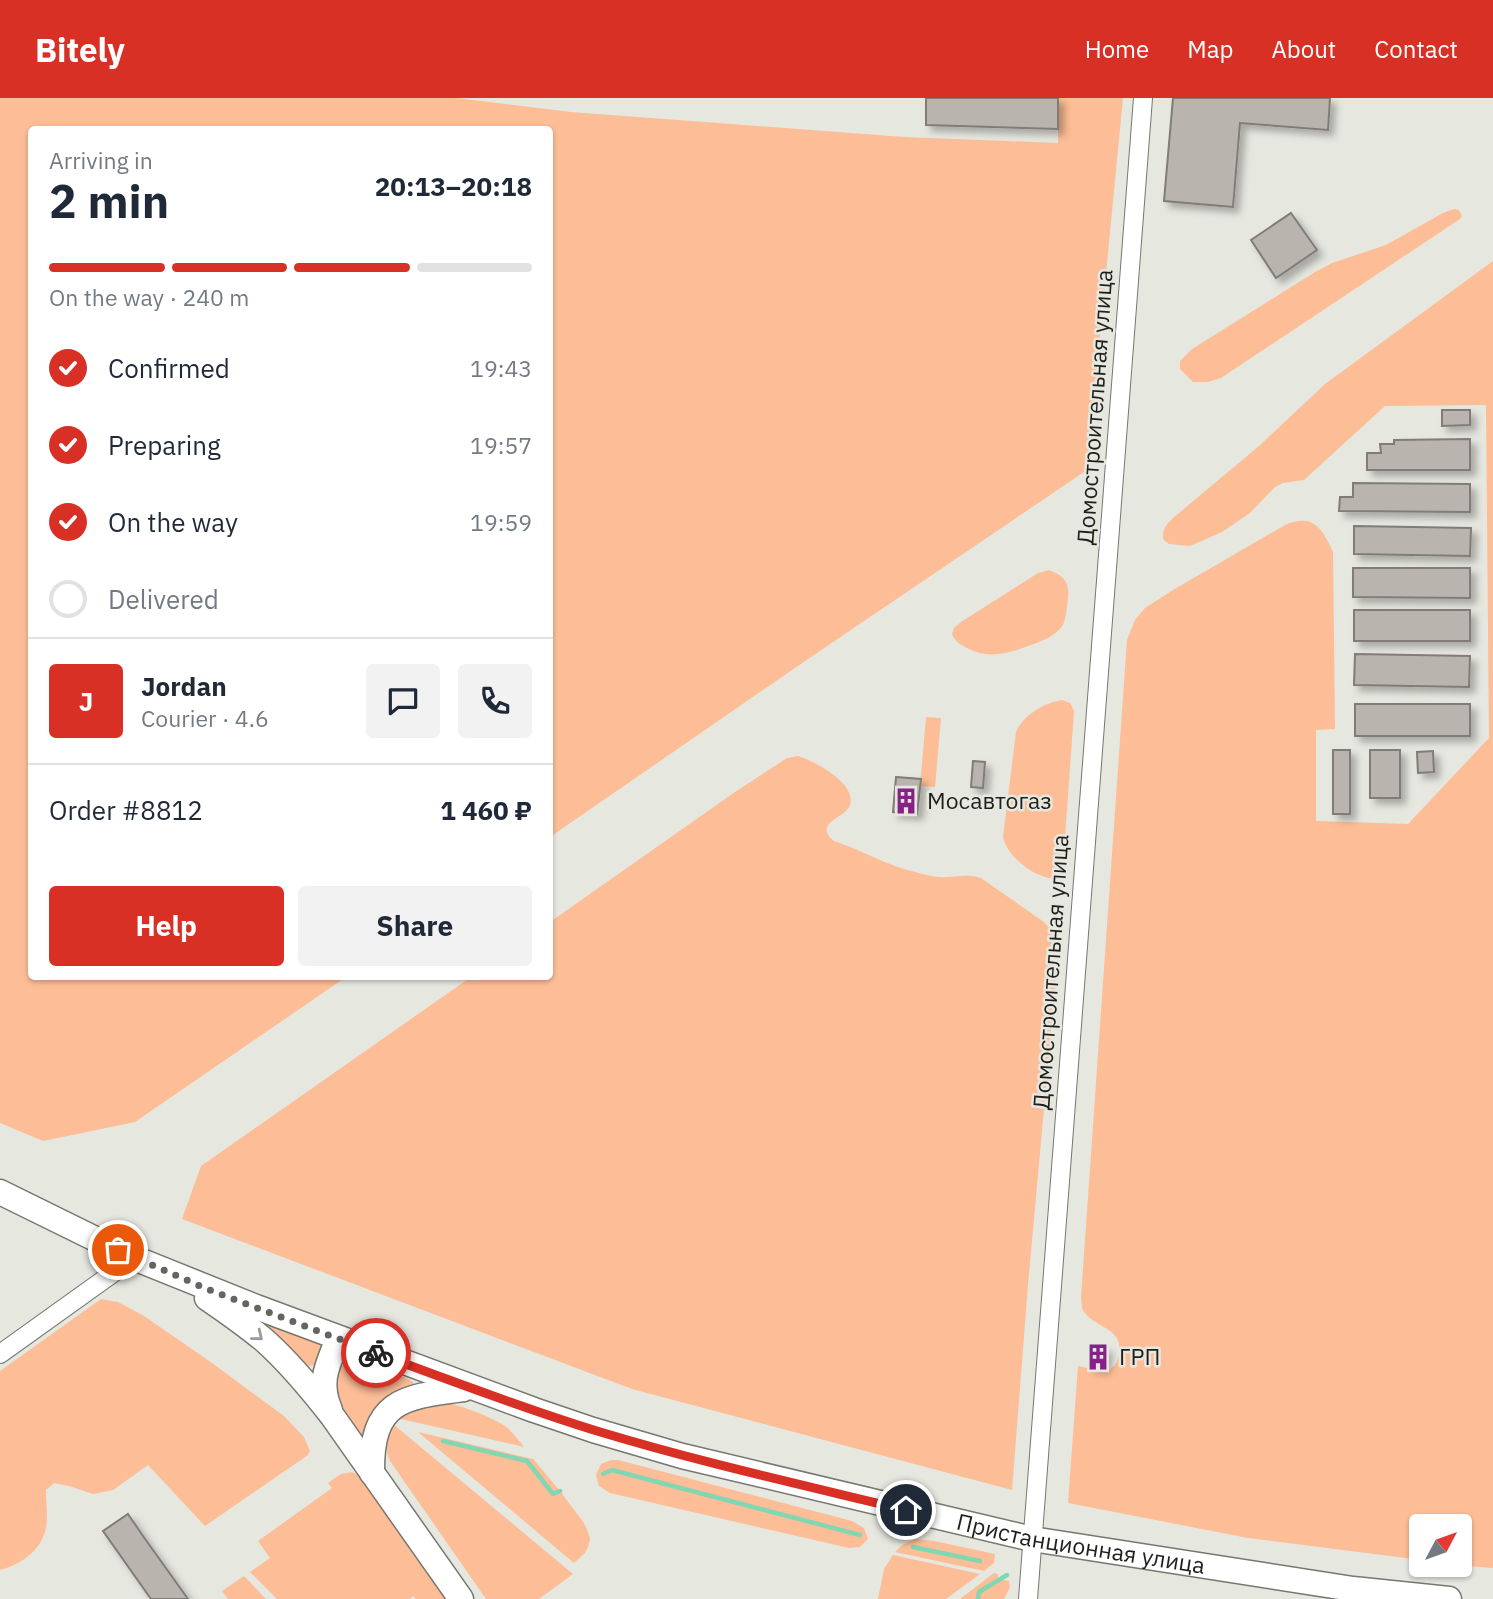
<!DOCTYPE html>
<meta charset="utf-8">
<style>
:root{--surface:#fff;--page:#f2f2f3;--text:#1f2937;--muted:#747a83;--line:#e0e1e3;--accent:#d93025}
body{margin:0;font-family:"IBM Plex Sans",sans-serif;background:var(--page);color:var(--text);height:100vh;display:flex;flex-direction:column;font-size:26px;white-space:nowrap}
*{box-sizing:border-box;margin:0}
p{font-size:23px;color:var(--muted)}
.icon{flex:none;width:38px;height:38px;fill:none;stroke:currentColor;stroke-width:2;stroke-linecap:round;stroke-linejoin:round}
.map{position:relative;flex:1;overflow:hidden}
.side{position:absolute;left:28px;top:28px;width:525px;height:854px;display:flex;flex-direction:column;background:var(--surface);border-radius:7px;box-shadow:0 2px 5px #0004}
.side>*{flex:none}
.needle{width:46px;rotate:49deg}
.tools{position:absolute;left:1409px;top:1416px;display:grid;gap:14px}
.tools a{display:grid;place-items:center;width:63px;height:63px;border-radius:7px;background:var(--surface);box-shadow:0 2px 5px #0004;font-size:35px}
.pin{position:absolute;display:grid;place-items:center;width:60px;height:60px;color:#fff;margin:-30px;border:4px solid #fff;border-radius:50%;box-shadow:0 2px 7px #0007}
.courier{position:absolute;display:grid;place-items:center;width:70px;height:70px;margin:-35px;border:5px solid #d93025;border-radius:50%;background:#fff;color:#222;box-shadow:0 2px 9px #0007}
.overview em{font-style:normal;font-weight:700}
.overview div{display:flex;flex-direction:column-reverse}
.overview{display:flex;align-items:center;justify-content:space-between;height:119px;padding:0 21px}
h1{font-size:46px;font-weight:700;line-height:52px}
.bar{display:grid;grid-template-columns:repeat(4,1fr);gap:10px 7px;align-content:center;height:84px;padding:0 21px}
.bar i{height:9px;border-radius:5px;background:var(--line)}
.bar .selected{background:var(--accent)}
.bar p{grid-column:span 4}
.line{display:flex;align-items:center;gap:18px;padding:0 21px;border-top:2px solid var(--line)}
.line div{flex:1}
.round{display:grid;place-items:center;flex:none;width:74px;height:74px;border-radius:7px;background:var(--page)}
ol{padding:0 21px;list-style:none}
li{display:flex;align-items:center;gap:21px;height:77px}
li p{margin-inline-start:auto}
li .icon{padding:7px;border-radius:50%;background:var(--accent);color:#fff;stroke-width:4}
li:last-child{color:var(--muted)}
li i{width:38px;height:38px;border:4px solid var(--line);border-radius:50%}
.cta{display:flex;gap:14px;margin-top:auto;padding:14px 21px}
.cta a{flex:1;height:80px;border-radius:7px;background:var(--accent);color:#fff;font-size:28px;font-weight:700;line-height:80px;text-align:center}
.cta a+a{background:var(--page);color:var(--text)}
header{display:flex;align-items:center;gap:42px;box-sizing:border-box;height:98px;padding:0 35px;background:var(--accent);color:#fff}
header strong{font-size:33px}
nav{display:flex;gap:38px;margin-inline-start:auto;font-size:24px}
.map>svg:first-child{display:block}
.green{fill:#fdbd96}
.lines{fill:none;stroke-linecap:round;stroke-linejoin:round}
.stream{stroke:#80d7b2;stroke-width:4.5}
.building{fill:#b9b5ae;stroke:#817d76;stroke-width:2;filter:url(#shadow)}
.street-casing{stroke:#767770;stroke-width:20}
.secondary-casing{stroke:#767770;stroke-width:27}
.street{stroke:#fff;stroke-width:18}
.secondary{stroke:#fff;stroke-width:24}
.oneway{stroke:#9a9a99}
.done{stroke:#656560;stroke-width:7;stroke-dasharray:0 12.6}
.route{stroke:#d93025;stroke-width:9}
.labels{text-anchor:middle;stroke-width:5;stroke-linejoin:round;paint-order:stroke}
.street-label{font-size:23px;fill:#1f1f1c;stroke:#e6e7df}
.poi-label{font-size:23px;fill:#1f1f1c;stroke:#e6e7df;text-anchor:start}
</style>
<header>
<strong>Bitely</strong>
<nav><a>Home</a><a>Map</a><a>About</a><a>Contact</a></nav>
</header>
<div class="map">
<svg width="1493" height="1501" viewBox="0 0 1493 1501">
<defs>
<filter id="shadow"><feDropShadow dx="5.5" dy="5.5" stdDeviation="3.5" flood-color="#0004"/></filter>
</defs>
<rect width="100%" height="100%" fill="#e6e7df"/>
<g class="green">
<path d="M0 0H456L571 14 904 39 1058 45V0H1123L1087 372 808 561 550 739V32H32V878L346 879 135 1024 43 1043 0 1025Z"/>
<path d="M1454 111 1459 112 1462 118 1460 121 1221 280 1208 284H1193L1180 271V263L1192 251 1315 174 1332 165 1386 147 1443 115Z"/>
<path d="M1493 163V1470L1456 1467 1460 1466V1428H1421V1462L1248 1440 1068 1405 1078 1268 1105 1274C1113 1270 1117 1266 1119 1257 1124 1230 1097 1231 1085 1215 1081 1211 1082 1205 1081 1199L1127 542 1135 522 1145 510 1173 492 1285 427C1313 415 1322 430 1333 454L1335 631 1316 632V723L1408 726 1489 640 1486 307 1385 308 1304 382 1283 385 1275 389 1250 415 1222 434 1190 448 1169 446 1163 441C1162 431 1167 426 1173 420L1259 348 1325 286Z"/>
<path d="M1049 472C1063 477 1070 484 1068 500 1067 508 1066 520 1063 527 1056 538 1042 543 1031 547 1009 555 989 562 967 550 960 546 955 544 952 536L954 530 961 524 1038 475Z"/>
<path d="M1062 602 1070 605 1074 613 1063 768 1059 779 1056 781C1036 781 1007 759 1003 739L1016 634C1023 617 1044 605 1062 602Z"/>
<path d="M926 619 941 620 935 689 920 688Z"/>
<path d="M798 658C814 663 857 685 850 707 846 720 812 725 834 743 854 749 871 759 890 766 902 771 915 774 927 777 948 783 961 774 981 780L1044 824C1060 840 1056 858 1056 879L1028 1187 1012 1392 632 1291 182 1121 201 1068 471 879 550 878V824L735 694 787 660Z"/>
<path d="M101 1201 118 1204 144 1218 212 1265 284 1318 304 1339 310 1353 308 1357 205 1428 148 1367 113 1392 93 1396 69 1388 54 1385 46 1392C46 1402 47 1412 47 1421 46 1449 25 1465 0 1472V1273Z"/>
<path d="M261 1221 322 1246 314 1267 309 1268 307 1267 279 1239 262 1227 260 1224Z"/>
<path d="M350 1263 362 1265 409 1281 415 1286V1289L364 1337 360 1338C353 1329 345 1320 339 1311 329 1294 330 1271 350 1263Z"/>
<path d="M442 1303C461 1308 488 1317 505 1328 513 1334 518 1342 524 1349L401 1321 396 1317Z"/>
<path d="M393 1326 573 1476 539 1501H486L390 1363C384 1349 386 1339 393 1326Z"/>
<path d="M418 1334 533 1361 560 1393 584 1425 588 1434 590 1441 588 1449 585 1455 574 1465Z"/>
<path d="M611 1362H618L852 1423 864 1430 868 1441 860 1449 849 1450 610 1395 599 1388 596 1377 601 1366Z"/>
<path d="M352 1374 365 1380 449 1501H416L413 1498 410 1501H277L250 1474 270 1460 258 1443 332 1390 328 1385 341 1376Z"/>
<path d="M916 1441 934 1443 995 1456 994 1465 984 1473 895 1454 902 1447Z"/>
<path d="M893 1457 980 1476 946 1501H878L884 1471Z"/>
<path d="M994 1475 998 1476V1481L1009 1483 1010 1489 1004 1501H960Z"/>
<path d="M244 1478 266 1501H228L222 1493Z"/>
</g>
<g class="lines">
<g class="stream">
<path d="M443 1343 527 1363 553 1396 560 1393"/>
<path d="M603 1376 612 1372 860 1437"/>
<path d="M913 1449 980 1463"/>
<path d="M978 1501 979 1494 1007 1477"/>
</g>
</g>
<g class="building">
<path d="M926 0H1058V31L926 27Z"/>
<path d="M1173 0H1330L1328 32 1240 25 1233 109 1164 103Z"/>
<path d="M1291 115 1317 152 1276 180 1251 142Z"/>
<path d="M1442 312H1470V327L1442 328Z"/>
<path d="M1470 341V372H1367V355H1381L1380 346H1394V342Z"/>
<path d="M1353 385 1470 386V414L1339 413 1340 399H1353Z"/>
<path d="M1354 428 1471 430 1470 458 1354 456Z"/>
<path d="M1353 470H1470V500L1353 499Z"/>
<rect x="1354" y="512" width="116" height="31"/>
<path d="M1355 556 1470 558 1469 589 1354 587Z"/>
<rect x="1355" y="606" width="115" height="32"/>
<rect x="1333" y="652" width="17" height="64"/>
<rect x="1370" y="652" width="30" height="48"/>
<path d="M1433 653 1434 674 1418 675 1417 654Z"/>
<path d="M973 663 985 664 983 690 971 689Z"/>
<path d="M896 679 921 681 917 716 893 714Z"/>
<path d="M1091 1248 1107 1250 1104 1270 1089 1268Z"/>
<path d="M128 1416 143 1438 188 1501H151L103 1433Z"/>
</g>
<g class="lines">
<g class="street-casing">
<g id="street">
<path d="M0 1256 134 1160"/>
<path d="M1028 1501 1143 0"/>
</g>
</g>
<g class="secondary-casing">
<g id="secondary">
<path id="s1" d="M0 1094 134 1160 256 1209 534 1312 593 1332 682 1358 1032 1441 1353 1491 1449 1501"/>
<path d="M207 1200C226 1213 246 1227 264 1242 290 1265 312 1292 333 1319L461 1501"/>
<path d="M330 1312C318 1284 327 1268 338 1241"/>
<path d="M372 1375C371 1302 402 1299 464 1291"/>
</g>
</g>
<use href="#street" class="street"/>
<use href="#secondary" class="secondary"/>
</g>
<defs><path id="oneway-chevron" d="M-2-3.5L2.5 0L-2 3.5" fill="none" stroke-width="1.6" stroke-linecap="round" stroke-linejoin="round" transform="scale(1.75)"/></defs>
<use class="oneway" href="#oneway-chevron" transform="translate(258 1238) rotate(39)"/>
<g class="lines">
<path class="done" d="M118 1152 207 1191 376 1255"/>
<path class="route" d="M376 1255C449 1282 522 1310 597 1333 699 1364 803 1387 906 1412"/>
</g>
<defs>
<g id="building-bare" transform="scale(2.1)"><path d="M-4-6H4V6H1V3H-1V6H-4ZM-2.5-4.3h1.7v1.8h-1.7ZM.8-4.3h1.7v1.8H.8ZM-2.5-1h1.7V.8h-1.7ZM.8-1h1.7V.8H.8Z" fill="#872188" stroke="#e6e7df" stroke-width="2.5" paint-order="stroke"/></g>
</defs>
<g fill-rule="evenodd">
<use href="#building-bare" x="906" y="703"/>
<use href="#building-bare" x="1098" y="1259"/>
</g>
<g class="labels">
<g class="street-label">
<text transform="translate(1095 309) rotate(-86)" y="8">Домостроительная улица</text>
<text transform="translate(1051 874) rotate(-86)" y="8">Домостроительная улица</text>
<text dy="8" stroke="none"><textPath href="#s1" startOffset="1141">Пристанционная улица</textPath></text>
</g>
<g class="poi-label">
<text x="927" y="711">Мосавтогаз</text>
<text x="1119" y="1267">ГРП</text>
</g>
</g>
</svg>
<div class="tools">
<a><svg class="needle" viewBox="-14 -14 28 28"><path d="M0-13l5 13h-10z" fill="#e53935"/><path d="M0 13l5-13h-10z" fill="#747a83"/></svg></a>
</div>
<div class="pin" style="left:118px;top:1152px;background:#ea580c"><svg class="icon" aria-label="bag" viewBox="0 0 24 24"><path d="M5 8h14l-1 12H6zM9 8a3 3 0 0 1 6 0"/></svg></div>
<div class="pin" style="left:906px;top:1412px;background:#1f2937"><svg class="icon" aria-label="home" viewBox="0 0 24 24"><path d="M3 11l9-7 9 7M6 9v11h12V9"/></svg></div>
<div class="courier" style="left:376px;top:1255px"><svg class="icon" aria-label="bike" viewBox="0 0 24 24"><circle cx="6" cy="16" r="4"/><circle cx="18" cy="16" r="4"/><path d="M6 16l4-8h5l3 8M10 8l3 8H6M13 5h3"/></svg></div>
<section class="side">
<div class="overview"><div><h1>2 min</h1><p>Arriving in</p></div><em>20:13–20:18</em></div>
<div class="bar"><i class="selected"></i><i class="selected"></i><i class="selected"></i><i></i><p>On the way · 240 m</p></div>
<ol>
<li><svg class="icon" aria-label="check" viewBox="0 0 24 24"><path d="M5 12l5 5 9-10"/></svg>Confirmed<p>19:43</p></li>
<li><svg class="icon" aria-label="check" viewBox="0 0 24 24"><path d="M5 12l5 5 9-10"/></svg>Preparing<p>19:57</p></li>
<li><svg class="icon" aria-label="check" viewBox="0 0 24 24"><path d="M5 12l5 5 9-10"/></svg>On the way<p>19:59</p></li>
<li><i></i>Delivered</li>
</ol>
<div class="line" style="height:126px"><b class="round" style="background:var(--accent);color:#fff">J</b><div><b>Jordan</b><p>Courier · 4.6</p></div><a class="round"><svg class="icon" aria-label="chat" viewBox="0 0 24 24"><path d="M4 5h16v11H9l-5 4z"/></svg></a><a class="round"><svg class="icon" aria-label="phone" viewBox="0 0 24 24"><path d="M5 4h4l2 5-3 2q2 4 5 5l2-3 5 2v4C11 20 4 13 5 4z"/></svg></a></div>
<div class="line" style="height:91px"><div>Order #8812</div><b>1 460 ₽</b></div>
<div class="cta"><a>Help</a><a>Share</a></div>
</section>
</div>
